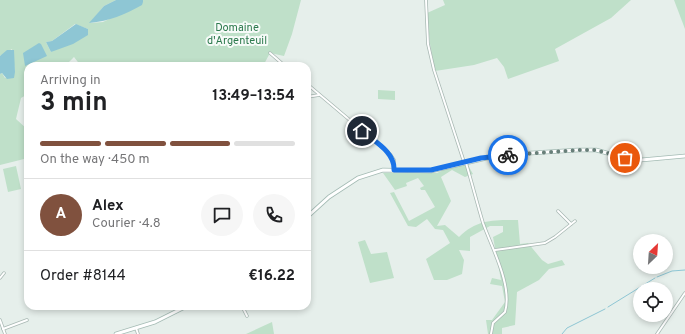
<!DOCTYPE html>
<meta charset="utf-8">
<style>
:root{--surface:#fff;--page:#f6f6f6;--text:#202124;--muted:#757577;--line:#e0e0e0;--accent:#80513e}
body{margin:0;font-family:Overpass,sans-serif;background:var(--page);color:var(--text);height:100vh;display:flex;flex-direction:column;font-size:15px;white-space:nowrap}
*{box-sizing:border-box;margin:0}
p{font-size:13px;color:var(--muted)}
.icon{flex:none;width:22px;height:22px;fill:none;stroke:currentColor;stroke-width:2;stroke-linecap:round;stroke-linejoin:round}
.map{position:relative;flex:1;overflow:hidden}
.side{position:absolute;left:24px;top:62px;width:287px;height:248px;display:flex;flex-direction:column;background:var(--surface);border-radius:12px;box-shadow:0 2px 6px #0003}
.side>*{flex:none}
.needle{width:26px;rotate:25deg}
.fabs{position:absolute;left:633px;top:234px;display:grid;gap:8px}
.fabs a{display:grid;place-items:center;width:40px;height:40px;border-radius:50%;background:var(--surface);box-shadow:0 2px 6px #0003;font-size:20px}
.pin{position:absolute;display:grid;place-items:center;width:34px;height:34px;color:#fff;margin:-17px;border:2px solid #fff;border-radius:50%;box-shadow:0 1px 4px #0007}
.courier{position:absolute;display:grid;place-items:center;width:40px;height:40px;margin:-20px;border:3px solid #1a73e8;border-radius:50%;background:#fff;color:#222;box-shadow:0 1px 5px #0007}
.summary em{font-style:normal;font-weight:700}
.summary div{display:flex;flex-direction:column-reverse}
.summary{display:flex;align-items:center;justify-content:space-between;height:68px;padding:0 16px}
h1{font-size:26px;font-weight:700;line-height:30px}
.bar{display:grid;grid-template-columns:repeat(4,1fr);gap:6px 4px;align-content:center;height:48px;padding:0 16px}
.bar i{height:5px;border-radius:3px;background:var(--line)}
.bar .active{background:var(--accent)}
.bar p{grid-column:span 4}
.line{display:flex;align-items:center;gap:10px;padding:0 16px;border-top:1px solid var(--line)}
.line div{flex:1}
.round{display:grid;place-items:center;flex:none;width:42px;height:42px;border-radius:21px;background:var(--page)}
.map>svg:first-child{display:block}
.green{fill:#bfe0c9;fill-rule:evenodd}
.water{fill:#8ec6d4}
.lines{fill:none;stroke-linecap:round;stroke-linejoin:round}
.stream{stroke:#8ec6d4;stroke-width:1}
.street-casing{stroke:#a8b8b3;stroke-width:3.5}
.secondary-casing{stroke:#a4bbb4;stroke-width:4.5}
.street{stroke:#fff;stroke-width:2}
.secondary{stroke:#fff;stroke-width:3}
.done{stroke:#687f79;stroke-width:4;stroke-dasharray:0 7.2}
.route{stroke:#1a73e8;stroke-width:5}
.labels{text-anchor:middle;stroke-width:4;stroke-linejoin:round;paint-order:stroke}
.park-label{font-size:11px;fill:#2d7a4e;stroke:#f7fbf9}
</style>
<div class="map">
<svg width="685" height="334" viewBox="0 0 685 334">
<rect width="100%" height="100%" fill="#e6efeb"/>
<g class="green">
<path d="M0 0H116L104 6 90 23 103 22 143 2V0H301L292 34 284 56 270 53 263 66H81L74 57 65 66H28V94L21 98 16 119 28 130V158L0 165V74L2 73 5 78 15 72 12 49 0 56ZM75 24 88 29 51 52 46 42 52 41Z"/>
<path d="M443 0H631L611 18 555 49 559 61 508 79 504 67 497 58 474 65 435 71 430 44 427 13 445 5Z"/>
<path d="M674 0H685V29Z"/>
<path d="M378 90 395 91V100L378 99Z"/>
<path d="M465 160 473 174 465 177 452 170 441 177 451 201 437 226 445 225 459 237C477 219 494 220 518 220L520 244 528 243 542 260 548 264 562 260 565 265 549 269 539 280 517 292 515 325 502 328V334H488L486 320H492L505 302 502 286 490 284 492 278 501 280 493 237 503 232V226H490L470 237V251L459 250 464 260 462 274 447 280H434L426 259 450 243 443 230 435 229 427 219 416 227 408 226 390 193 394 192 409 221 435 207 425 190H421L420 188 424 186 418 178 406 183 407 186 395 190 383 173H437Z"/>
<path d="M16 166 21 189 8 192 3 169Z"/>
<path d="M365 240 371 254 387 252 394 278 370 283 358 242Z"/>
<path d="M272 322 274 334H246Z"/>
</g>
<g class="water">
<path d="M116 0H143V2L142 5C124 15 110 21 89 23L104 6Z"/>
<path d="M76 24 88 29V35L73 44 51 52 46 42 52 41Z"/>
<path d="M39 43 41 44 47 56 25 66 23 53Z"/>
<path d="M7 50H14L15 72 14 78 7 79 2 73 0 74V56Z"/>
</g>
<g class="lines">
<g class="stream">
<path d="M657 277 672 271 685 270"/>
<path d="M608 307 655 278"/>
<path d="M562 334 567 328 605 309"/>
</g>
<g class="street-casing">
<g id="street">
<path d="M426 0 428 44 434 70 464 162"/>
<path d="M270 53 285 66"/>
<path d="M307 84 390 154 394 160V170"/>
<path d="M307 97 319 95"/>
<path d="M466 163C472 183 477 203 483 223 491 246 513 286 505 312L493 323 491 334"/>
<path d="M558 211 571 224"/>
<path d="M495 250 545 243 555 237 575 221"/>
<path d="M0 278 4 273"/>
<path d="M242 306 247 316"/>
<path d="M0 320 5 334"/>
<path d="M136 328 138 334"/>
<path d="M3 329 27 320"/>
<path d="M657 334 685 293"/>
</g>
</g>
<g class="secondary-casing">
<g id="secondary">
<path d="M307 217 329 197 358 178 383 170 431 171 500 155 578 150H596L625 158 641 160 685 156"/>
<path d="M116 334 155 322 187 306"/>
</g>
</g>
<use href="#street" class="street"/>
<use href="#secondary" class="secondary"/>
</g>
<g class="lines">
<path class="done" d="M508 155 578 150H596L625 158"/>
<path class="route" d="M362 131C375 142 395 152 394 170H431L481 158 508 155"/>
</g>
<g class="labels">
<g class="park-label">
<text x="237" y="31">Domaine<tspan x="237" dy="13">d'Argenteuil</tspan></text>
</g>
</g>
</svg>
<div class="fabs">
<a><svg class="needle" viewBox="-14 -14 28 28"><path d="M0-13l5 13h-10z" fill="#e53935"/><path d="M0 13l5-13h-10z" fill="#757577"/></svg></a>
<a><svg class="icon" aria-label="locate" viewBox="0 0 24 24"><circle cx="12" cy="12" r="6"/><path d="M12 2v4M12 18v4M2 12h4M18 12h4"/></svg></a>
</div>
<div class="pin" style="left:625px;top:158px;background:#ea580c"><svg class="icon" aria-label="bag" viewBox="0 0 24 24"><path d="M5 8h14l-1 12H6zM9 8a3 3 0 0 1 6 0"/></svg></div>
<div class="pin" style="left:362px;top:131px;background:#1f2937"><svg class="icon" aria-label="home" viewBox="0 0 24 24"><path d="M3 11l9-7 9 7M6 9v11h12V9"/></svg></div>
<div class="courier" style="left:508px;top:155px"><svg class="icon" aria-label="bike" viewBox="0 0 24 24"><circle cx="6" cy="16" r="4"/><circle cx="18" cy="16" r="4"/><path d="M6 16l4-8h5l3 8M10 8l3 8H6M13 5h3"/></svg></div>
<section class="side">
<div class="summary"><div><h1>3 min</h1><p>Arriving in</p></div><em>13:49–13:54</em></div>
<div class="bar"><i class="active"></i><i class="active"></i><i class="active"></i><i></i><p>On the way · 450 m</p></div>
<div class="line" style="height:72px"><b class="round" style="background:var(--accent);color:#fff">A</b><div><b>Alex</b><p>Courier · 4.8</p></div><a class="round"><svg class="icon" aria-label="chat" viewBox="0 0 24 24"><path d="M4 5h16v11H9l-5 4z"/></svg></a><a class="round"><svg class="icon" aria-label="phone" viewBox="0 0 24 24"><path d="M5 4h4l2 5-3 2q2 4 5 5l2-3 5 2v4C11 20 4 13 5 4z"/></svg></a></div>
<div class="line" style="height:52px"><div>Order #8144</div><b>€16.22</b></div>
</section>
</div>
